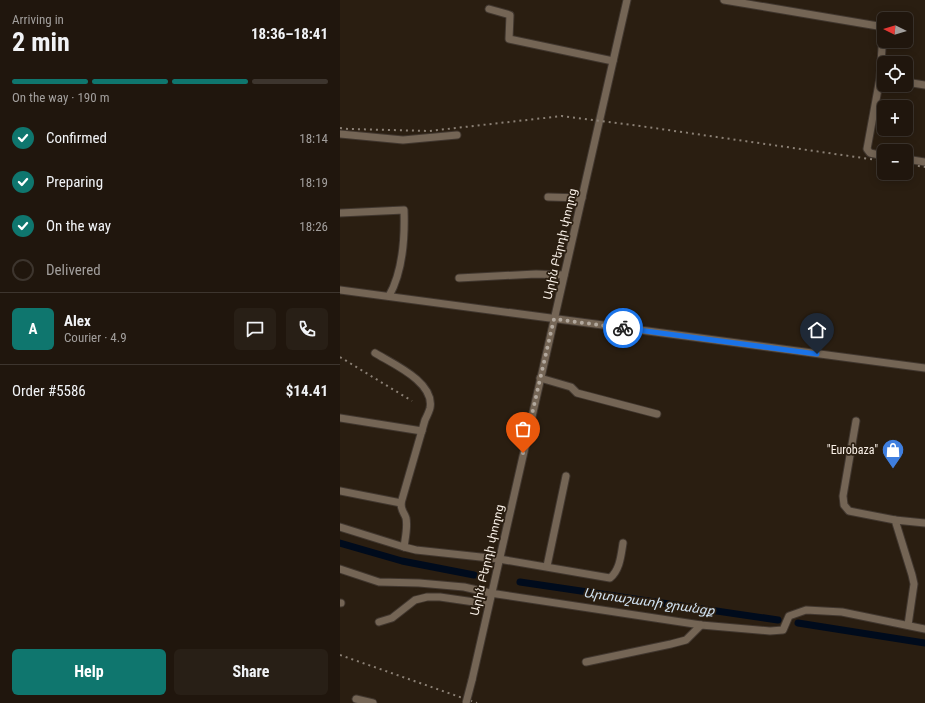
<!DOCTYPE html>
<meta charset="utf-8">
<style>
:root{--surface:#20160d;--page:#281f16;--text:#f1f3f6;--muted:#a29f9d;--line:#3d352e;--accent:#0f766e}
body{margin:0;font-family:"Roboto Condensed","Noto Sans Armenian",sans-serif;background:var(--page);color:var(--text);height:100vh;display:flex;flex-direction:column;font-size:15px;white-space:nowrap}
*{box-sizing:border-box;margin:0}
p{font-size:13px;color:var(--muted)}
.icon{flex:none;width:22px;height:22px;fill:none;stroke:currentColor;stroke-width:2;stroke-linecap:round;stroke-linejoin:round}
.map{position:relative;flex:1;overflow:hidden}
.drawer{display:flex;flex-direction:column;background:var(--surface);width:340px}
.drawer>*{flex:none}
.needle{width:26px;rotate:275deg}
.tools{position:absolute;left:537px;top:12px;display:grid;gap:8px}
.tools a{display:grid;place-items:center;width:36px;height:36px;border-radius:6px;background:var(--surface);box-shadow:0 2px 10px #0003,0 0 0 1px var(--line);font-size:20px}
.pin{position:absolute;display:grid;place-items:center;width:34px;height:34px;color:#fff;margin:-41px -17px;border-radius:50% 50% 50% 0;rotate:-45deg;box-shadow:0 0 4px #0007}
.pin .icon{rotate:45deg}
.courier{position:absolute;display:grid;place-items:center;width:40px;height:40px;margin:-20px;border:3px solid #1a73e8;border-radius:50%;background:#fff;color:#222;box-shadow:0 1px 5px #0007}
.head em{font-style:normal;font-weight:700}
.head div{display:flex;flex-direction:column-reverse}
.head{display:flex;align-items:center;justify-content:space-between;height:68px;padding:0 12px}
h1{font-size:26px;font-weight:700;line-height:30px}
.bar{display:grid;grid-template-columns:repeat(4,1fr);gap:6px 4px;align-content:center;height:48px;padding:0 12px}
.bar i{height:5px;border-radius:3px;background:var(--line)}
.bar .selected{background:var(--accent)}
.bar p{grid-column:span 4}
.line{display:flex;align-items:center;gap:10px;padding:0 12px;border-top:1px solid var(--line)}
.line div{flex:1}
.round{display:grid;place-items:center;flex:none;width:42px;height:42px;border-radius:6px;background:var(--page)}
ol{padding:0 12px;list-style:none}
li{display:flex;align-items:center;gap:12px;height:44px}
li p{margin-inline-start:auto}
li .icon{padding:4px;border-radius:50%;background:var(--accent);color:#fff;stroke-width:4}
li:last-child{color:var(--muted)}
li i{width:22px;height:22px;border:2px solid var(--line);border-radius:50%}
.button{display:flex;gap:8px;margin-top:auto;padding:8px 12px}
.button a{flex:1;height:46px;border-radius:6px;background:var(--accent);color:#fff;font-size:16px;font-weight:700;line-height:46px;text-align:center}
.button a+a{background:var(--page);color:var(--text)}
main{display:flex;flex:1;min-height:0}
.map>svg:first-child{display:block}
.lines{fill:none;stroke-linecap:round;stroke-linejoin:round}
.canal{stroke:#000b1c;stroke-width:7}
.minor-casing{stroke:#41372f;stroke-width:9}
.minor{stroke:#746555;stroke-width:7}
.rail{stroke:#8b8075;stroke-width:2;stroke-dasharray:2 4;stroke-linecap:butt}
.minor-bridge-casing{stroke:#41372f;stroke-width:9;stroke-linecap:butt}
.minor-bridge{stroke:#746555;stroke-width:7}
.done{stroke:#b2a89d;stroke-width:4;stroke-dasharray:0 7.2}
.route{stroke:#1a73e8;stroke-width:5}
.labels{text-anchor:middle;stroke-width:3.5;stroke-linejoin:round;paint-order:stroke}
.street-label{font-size:12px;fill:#fbf2e9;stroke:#2a1e11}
.poi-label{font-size:12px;fill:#fbf2e9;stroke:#2a1e11;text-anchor:end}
.water-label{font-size:13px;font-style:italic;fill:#d3e5f5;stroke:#2a1e11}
</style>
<main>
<section class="drawer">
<div class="head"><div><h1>2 min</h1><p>Arriving in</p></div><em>18:36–18:41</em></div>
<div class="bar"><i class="selected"></i><i class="selected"></i><i class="selected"></i><i></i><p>On the way · 190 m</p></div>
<ol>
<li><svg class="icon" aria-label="check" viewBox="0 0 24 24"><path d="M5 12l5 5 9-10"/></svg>Confirmed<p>18:14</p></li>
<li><svg class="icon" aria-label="check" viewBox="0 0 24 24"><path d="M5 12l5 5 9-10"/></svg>Preparing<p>18:19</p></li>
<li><svg class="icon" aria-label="check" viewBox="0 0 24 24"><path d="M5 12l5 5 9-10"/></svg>On the way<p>18:26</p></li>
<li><i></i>Delivered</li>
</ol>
<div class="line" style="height:72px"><b class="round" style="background:var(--accent);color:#fff">A</b><div><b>Alex</b><p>Courier · 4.9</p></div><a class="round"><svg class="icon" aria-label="chat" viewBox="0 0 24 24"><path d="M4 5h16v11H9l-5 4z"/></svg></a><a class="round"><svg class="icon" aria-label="phone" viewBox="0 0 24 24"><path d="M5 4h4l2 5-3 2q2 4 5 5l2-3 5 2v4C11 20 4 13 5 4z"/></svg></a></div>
<div class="line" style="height:52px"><div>Order #5586</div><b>$14.41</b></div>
<div class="button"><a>Help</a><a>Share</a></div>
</section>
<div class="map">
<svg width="585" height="703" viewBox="0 0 585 703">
<rect width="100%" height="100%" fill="#2a1e11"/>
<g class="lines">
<g class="canal">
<path d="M0 543 62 561 134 575"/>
<path d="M180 582 438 620"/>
<path d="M458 623 585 643"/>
</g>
<g class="minor-casing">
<g id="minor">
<path d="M384 0 538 26 541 29 543 33 540 78 527 149 530 153 544 156"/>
<path d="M149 9 170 15 169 39 273 61"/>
<path d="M566 82 585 85"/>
<path d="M0 134 63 140 117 135"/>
<path d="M566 159 585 162"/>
<path d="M208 197 242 198"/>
<path d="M0 213 64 210C65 239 63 271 49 296"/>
<path d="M119 278 196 274 224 275"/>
<path d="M0 290 585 368"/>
<path d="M35 353C53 364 95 382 90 408 89 412 87 416 85 420L61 503C61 511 64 512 66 518 68 527 65 539 64 547"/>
<path d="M200 378 231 387 237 393 317 414"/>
<path d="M0 418 82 431"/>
<path d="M516 421 503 496 504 505 509 511 555 520 572 575 574 584 568 625"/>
<path d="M0 491 61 503"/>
<path d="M555 520 585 523"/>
<path d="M0 527 64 547 76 550 159 559 270 578C280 570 281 555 283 543"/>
<path d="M207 566 226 476"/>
<path d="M0 569 39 582 79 583 124 587 150 593 361 625 430 631 443 630 449 616 466 610 502 612 585 629"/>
<path d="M0 603H1"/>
<path d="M39 622 52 618 75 600 87 597H100L148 604"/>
<path d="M246 662 331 644 346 640 361 625"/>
<path d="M132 680 287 0"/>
<path d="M16 699 33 703"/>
</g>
</g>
<use href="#minor" class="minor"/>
<g class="rail">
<path d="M0 128 9 129 89 131 222 116 300 126 544 161"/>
<path d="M566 164 585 167"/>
<path d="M0 357 72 401"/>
<path d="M0 655 137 703"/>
</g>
<g class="minor-bridge-casing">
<path id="minor-bridge" d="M126 703 132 680"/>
</g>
<use href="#minor-bridge" class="minor-bridge"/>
</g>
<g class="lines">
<path class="done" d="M183 453 214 319 283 328"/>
<path class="route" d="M283 328 477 354"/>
</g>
<defs>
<g id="shop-pin" transform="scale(1.15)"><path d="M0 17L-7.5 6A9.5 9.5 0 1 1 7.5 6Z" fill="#3f7fe0" stroke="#2a1e11"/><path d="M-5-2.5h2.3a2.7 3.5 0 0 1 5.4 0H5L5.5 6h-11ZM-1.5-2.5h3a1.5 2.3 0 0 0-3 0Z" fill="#fff"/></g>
</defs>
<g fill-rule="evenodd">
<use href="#shop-pin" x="553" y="450"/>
</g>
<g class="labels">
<g class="street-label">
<text transform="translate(220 244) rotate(-77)" y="4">Արին Բերդի փողոց</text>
<text transform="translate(147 560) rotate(-77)" y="4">Արին Բերդի փողոց</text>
</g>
<g class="poi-label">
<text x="538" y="454">"Eurobaza"</text>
</g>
<g class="water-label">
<text transform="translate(309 601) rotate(8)" y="5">Արտաշատի ջրանցք</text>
</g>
</g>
</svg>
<div class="tools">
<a><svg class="needle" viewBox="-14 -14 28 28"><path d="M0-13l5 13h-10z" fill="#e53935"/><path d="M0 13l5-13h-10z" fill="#a29f9d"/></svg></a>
<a><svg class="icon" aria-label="locate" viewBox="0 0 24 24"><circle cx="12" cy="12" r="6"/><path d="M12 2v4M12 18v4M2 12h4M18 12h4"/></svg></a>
<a>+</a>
<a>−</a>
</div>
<div class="pin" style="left:183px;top:453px;background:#ea580c"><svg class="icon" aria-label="bag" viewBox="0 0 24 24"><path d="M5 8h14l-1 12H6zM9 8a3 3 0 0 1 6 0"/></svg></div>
<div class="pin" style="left:477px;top:354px;background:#1f2937"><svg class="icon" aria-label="home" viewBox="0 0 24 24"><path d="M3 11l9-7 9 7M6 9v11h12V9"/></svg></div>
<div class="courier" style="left:283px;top:328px"><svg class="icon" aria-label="bike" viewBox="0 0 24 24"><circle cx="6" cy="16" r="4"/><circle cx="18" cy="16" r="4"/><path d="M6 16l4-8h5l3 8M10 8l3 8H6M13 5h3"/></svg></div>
</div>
</main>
